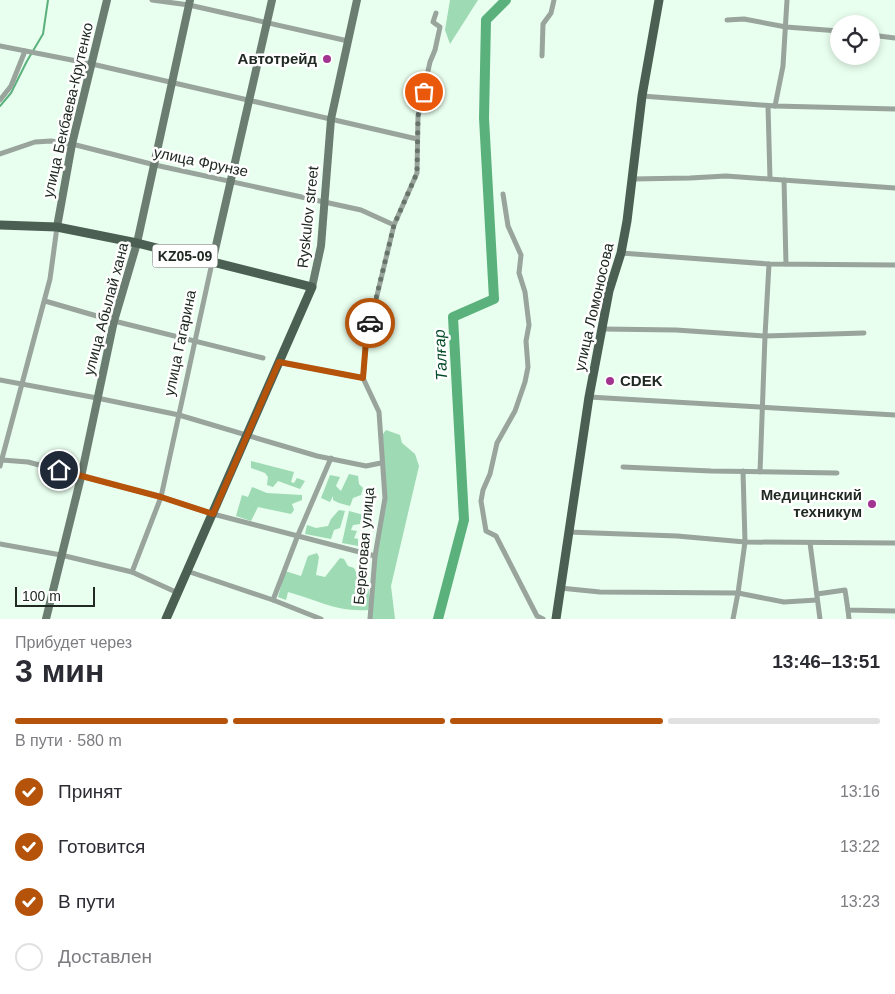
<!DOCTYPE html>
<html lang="ru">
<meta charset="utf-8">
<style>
:root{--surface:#fff;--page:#f7f7f7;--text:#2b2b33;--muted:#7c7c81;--line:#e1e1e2;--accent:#b45309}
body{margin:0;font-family:Helvetica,sans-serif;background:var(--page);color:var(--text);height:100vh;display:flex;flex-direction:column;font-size:19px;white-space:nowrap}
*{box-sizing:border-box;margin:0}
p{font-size:16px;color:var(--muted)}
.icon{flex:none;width:28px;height:28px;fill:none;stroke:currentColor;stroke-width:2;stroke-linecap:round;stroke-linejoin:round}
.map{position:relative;height:619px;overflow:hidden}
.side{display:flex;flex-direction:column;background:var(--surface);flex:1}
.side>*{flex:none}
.fabs{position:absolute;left:830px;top:15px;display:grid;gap:10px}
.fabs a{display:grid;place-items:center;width:50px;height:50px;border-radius:50%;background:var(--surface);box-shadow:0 2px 8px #0003;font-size:25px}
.scale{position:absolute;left:15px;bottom:12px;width:80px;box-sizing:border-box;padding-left:5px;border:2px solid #202a23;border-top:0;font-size:14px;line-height:18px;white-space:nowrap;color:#202a23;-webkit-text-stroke:4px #fff;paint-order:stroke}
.pin{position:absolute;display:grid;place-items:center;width:42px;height:42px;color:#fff;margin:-21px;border:2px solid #fff;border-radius:50%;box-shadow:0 1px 5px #0007}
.courier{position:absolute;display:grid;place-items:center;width:50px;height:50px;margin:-25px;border:4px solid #b45309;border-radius:50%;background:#fff;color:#222;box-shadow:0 1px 6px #0007}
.summary em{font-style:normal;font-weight:700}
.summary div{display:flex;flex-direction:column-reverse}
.summary{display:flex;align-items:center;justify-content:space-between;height:85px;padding:0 15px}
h1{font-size:32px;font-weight:700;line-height:38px}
.bar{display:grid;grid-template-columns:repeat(4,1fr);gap:8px 5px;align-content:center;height:60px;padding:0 15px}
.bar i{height:6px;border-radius:4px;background:var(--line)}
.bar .active{background:var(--accent)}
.bar p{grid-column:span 4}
ol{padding:0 15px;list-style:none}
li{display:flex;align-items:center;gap:15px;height:55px}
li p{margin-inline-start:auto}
li .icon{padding:5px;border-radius:50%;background:var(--accent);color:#fff;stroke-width:4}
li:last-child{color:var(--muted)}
li i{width:28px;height:28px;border:2px solid var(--line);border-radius:50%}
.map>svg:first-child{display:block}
.green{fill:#9edab3}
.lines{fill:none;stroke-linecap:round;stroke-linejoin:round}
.stream{stroke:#5ab17c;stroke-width:2}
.river{stroke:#5ab17c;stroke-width:10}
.street{stroke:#98a49c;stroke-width:5}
.secondary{stroke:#6b7c70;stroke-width:8}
.primary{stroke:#4b5f52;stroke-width:9}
.done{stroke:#66746a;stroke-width:5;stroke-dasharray:0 9}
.route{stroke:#b45309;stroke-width:6}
.poi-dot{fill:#a33390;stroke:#fff;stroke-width:2}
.labels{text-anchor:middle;stroke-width:5;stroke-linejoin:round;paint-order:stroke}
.shield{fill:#fff;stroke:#636a65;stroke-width:1}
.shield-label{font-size:14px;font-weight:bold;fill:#202a23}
.poi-label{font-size:15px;font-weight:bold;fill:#202a23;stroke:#fff;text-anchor:end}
.street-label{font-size:15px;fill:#202a23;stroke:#fff}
.water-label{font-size:16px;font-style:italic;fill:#024a28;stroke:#fff}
</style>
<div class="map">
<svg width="895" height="619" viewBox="0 0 895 619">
<rect width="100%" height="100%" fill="#e8feee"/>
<g class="green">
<path d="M450 0H478L450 44 445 30Z"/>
<path d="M386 430 400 435 402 443 415 454 419 466 391 586 395 619H370L374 576 386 493 380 438Z"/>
<path d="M251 461 294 472 291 482 294 483 297 478 305 481 300 489 278 481 273 487 267 485 268 477 265 473 251 468Z"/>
<path d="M349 474 358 476 359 484 363 488 361 495 353 498 350 506 339 503 333 500V496L330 502 321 498 330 475 340 477 336 486 341 491Z"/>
<path d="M252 487 267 493 302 495V500L292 504 294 510 291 514 258 507 251 521 236 516 242 495 248 497Z"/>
<path d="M339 510 345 511 340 528 334 530 331 539 305 534 307 525 316 528 328 526 331 519Z"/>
<path d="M349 511 371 517 361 519 360 524 353 525 351 530 357 531 354 538 358 539V546L342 543Z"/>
<path d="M317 553 319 557 316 575 325 577 340 558 344 559 348 566 354 568 357 574 367 578 370 602 368 610C336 612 318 600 288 592L286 600 278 597 285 571 301 576 308 556Z"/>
</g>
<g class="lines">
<path class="stream" d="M0 106 11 93 27 61 43 34 48 0"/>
<path class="river" d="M438 619 464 520 453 317 494 299 484 118 486 20 506 0"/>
<g class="street">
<path d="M152 0 189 5 348 41"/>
<path d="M727 20 744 19 786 27 839 31"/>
<path d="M871 35 895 38"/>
<path d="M0 46 92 64 417 139"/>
<path d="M542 56 543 24 551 13 554 0"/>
<path d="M642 96 775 106 895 109"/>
<path d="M0 100 11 86 25 51"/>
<path d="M768 106 770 179"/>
<path d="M775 106 783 66 787 0"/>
<path d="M0 154 35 142 51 141 72 144 155 165 361 210 394 225"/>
<path d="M632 179 690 178 726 176 895 188"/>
<path d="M784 180 786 264"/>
<path d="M503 194 508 226 521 255 519 273 525 292 529 325 526 341 528 367 525 382 515 411 497 443 490 474 483 490 481 501 486 531 496 536 537 616 543 619"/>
<path d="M621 253 769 264 895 265"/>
<path d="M45 301 114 321 263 358"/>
<path d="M602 329 676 330 765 336 864 333"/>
<path d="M279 362 363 378"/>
<path d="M0 380 97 398 179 415 317 456 366 466 381 463"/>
<path d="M589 397 895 415"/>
<path d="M2 460 28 462 161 497 213 514 375 556"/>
<path d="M0 466 50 279 57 227"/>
<path d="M623 467 711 471 837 473"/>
<path d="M760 472 765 336 769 264"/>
<path d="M568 532 677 536 745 542 895 543"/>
<path d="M810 543 820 619"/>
<path d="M0 544 61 555 132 572 178 593"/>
<path d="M187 571 273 600 321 619"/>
<path d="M132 572 161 497 212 263"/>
<path d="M560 588 600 592 738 593 784 602 817 600"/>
<path d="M817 594 845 590 848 610 895 611"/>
<path d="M273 600 298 535 331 458"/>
<path d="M848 610 849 619"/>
<path d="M370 619 375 556 385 498 379 412 363 378 366 341 394 225 417 173 418 116 430 62 435 50 440 27 433 22 436 13"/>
<path d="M733 619 738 593 745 542 743 471"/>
</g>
<g class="secondary">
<path d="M57 227 72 144 107 0"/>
<path d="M212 263 272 0"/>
<path d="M312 287 321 246 331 119 357 0"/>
<path d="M46 619 81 477 114 321 137 243 190 0"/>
</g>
<g class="primary">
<path d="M0 225 57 227 137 243 312 287 166 619"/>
<path d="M556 619 589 397 609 291 621 253 627 221 642 96 659 0"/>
</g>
</g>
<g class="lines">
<path class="done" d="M370 323 394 225 417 173 418 116 424 92"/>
<path class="route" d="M59 470 161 497 213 514 279 362 363 378 366 341 370 323"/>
</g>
<g class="poi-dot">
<circle cx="327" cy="59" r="5"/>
<circle cx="610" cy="381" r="5"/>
<circle cx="872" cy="504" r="5"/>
</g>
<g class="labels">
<rect class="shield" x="152.5" y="244.5" width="65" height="23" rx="4"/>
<g class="shield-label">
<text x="185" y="261">KZ05-09</text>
</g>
<g class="poi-label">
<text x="317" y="64">Автотрейд</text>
<text x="620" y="386" text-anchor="start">CDEK</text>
<text x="862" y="500">Медицинский<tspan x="862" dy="17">техникум</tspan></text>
</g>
<g class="street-label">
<text transform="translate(68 110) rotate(-77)" y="5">улица Бекбаева-Крутенко</text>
<text transform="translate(201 162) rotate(12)" y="5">улица Фрунзе</text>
<text transform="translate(308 217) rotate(-84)" y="5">Ryskulov street</text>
<text transform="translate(594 307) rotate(-77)" y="5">улица Ломоносова</text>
<text transform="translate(106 309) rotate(-75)" y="5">улица Абылай хана</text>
<text transform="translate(180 343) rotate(-78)" y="5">улица Гагарина</text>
<text transform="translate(364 546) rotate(-85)" y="5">Береговая улица</text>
</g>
<g class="water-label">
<text transform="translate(440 355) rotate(-93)" y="6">Талғар</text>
</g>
</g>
</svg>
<div class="fabs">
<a><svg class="icon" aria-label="locate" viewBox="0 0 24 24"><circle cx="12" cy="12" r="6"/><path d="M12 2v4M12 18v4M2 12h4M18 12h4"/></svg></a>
</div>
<div class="scale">100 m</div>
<div class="pin" style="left:424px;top:92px;background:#ea580c"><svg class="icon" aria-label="bag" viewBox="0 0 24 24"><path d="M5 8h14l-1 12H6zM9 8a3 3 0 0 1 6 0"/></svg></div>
<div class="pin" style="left:59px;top:470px;background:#1f2937"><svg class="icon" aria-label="home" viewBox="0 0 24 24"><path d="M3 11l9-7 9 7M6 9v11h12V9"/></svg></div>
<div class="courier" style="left:370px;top:323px"><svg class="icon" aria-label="car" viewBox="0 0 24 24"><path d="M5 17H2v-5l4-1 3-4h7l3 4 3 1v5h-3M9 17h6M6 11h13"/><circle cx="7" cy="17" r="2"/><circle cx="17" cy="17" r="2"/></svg></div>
</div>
<section class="side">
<div class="summary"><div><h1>3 мин</h1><p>Прибудет через</p></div><em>13:46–13:51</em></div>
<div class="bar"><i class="active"></i><i class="active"></i><i class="active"></i><i></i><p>В пути · 580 m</p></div>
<ol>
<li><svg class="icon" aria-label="check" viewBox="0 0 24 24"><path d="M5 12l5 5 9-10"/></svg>Принят<p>13:16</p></li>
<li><svg class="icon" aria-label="check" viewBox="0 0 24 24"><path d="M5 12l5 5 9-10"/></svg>Готовится<p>13:22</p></li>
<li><svg class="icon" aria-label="check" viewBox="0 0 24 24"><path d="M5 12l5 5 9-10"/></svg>В пути<p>13:23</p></li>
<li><i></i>Доставлен</li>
</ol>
</section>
